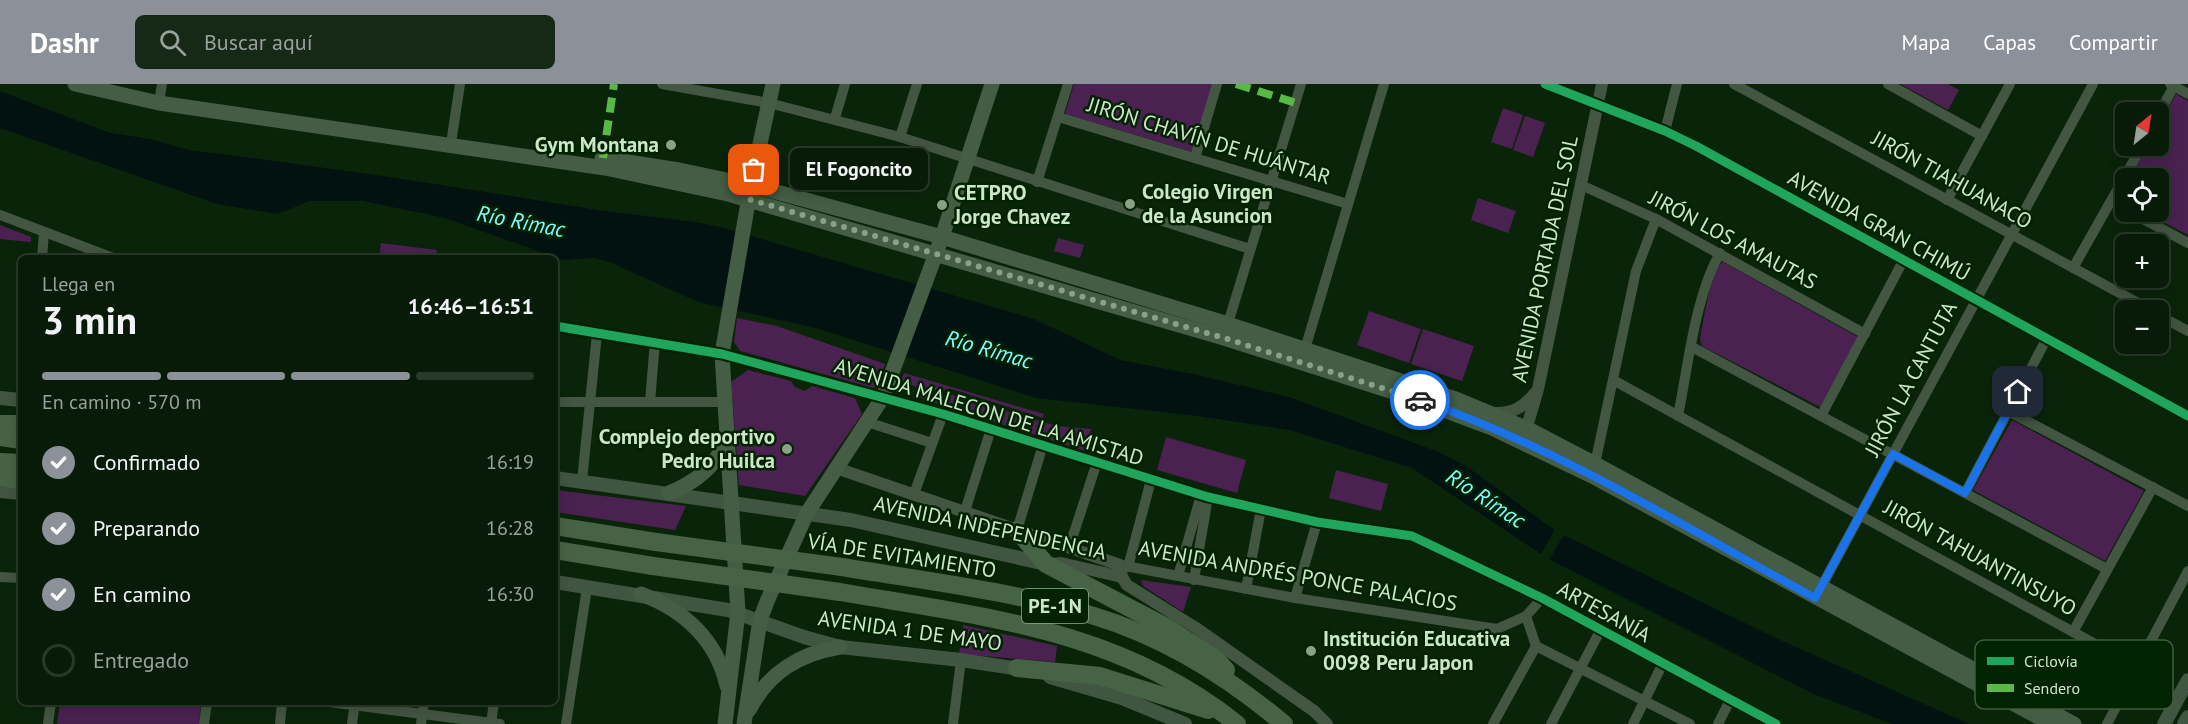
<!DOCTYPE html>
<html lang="es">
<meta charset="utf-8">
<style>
:root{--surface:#081b08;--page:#162816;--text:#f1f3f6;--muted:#98a19c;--line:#293929;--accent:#8c9099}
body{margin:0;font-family:"PT Sans",sans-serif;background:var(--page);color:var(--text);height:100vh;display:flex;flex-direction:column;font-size:22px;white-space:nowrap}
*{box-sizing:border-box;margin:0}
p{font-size:20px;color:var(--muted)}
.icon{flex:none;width:33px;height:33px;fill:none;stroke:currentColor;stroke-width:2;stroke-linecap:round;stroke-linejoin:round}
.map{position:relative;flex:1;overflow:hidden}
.side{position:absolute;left:18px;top:171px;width:540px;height:450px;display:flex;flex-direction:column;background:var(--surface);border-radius:9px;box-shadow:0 3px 15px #0003,0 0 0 2px var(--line)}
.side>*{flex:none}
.needle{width:39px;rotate:30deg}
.fabs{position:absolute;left:2115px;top:18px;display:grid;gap:12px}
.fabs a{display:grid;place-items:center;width:54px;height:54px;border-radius:9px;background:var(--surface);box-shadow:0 3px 15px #0003,0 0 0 2px var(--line);font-size:30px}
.pin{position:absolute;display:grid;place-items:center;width:51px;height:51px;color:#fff;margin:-26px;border-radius:12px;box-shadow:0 3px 9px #0006}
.courier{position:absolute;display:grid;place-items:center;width:60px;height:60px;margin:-30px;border:4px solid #1a73e8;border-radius:50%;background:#fff;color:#222;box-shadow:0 2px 8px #0007}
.bubble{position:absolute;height:42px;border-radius:9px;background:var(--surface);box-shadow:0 3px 15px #0003,0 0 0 2px var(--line);font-size:20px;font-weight:600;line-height:42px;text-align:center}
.summary em{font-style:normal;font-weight:600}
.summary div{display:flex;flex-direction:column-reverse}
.summary{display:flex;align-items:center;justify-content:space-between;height:102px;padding:0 24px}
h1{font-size:39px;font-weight:600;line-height:45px}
.bar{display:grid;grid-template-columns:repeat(4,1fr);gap:9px 6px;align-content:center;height:72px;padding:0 24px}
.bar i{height:8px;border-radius:4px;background:var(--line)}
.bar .selected{background:var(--accent)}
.bar p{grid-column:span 4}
ol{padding:0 24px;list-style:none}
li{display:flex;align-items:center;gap:18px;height:66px}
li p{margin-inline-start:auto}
li .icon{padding:6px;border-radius:50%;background:var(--accent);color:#fff;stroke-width:4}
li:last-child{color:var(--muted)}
li i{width:33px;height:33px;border:3px solid var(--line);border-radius:50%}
header{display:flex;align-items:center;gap:36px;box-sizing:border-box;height:84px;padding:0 30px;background:var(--accent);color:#fff}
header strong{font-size:28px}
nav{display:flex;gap:33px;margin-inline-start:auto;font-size:21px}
.search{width:420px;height:54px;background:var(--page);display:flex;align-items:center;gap:15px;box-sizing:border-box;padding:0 21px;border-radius:9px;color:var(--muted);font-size:22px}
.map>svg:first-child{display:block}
.green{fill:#4b2152}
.water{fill:#011210}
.pier{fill:#0a240a}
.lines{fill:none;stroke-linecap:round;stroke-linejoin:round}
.minor{stroke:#435642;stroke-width:10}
.tertiary{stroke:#435642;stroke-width:12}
.secondary{stroke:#415640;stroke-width:14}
.primary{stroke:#455d44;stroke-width:15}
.motorway{stroke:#476346;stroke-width:18}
.motorway-bridge{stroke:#476346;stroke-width:18}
.quiet{stroke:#58b947;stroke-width:8;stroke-dasharray:15 8;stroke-linecap:butt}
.cycleway-casing{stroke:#012300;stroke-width:13}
.cycleway{stroke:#20a55d;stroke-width:9}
.done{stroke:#89a287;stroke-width:6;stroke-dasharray:0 10.8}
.route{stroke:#1a73e8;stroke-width:8}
.poi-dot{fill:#89a287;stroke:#012300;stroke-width:2}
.labels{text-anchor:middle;stroke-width:5;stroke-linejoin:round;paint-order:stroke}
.shield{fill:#012300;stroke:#90ac8d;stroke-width:1.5}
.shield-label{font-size:20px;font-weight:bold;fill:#cde6ca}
.street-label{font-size:21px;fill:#cde6ca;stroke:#012300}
.poi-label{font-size:21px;font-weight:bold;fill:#cde6ca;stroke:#012300;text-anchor:start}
.water-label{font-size:22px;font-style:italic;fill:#83f6ff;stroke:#012300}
.key{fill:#012300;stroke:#3e5e3d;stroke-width:1.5}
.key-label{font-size:16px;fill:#cde6ca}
</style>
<header>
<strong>Dashr</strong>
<div class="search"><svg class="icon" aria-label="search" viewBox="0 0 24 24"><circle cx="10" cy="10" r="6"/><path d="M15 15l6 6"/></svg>Buscar aquí</div>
<nav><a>Mapa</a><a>Capas</a><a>Compartir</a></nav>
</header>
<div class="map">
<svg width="2188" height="640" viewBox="0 0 2188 640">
<rect width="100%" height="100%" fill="#0a240a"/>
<g class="green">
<path d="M1074 0H1212L1193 68 1065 30Z"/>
<path d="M1900 0H1948L1959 6 1948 26Z"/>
<path d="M2176 10 2188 17V151L2144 128H2158V94H2130L2148 62H2158L2159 42Z"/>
<path d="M1503 24 1523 31 1512 65 1491 58Z"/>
<path d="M1525 32 1545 39 1533 73 1513 66Z"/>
<path d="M1478 114 1516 127 1508 149 1471 136Z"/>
<path d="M0 141 31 153V158L0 155Z"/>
<path d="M1058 154 1084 161 1080 174 1054 167Z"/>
<path d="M381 159 437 166 436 174H379Z"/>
<path d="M1723 178 1858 253 1820 323 1702 262 1700 255C1703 239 1711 185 1723 178Z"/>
<path d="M1369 227 1421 245 1409 279 1357 261Z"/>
<path d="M737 234 777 242 885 280 878 302 873 304 740 267 734 258Z"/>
<path d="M1423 245 1474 262 1462 297 1411 280Z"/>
<path d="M748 286 791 297 795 303 805 307 812 302 855 314 862 330 805 412 739 401 731 298Z"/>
<path d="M904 289 1044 330 1043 334 952 305 929 307 909 300 906 307 900 299Z"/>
<path d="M916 307 929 312 952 311 1057 342 1091 345 1085 367 914 312Z"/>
<path d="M2012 336 2144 407 2105 477 1973 406Z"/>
<path d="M1166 353 1246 376 1237 409 1157 386Z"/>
<path d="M1336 386 1388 400 1381 427 1329 414Z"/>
<path d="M555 406 686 422 675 446 555 428Z"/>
<path d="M1141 496 1191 503 1183 528 1143 502Z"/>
<path d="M963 541 1057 562 1055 578 959 570Z"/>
<path d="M60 618H201L199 640H57Z"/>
</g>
<path class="water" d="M0 7 110 49 150 55 189 66C321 82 453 102 585 124 632 132 677 133 724 144L1034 235 1120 276 1198 291 1292 314 1436 367 1466 382 1559 449 1776 554 1969 640H1892L1814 610 1550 476 1412 384 1290 346 1198 332 1036 314 816 244 698 218 612 179 595 174 564 176 445 134 363 117H309L278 130 217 120 0 44Z"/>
<path class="pier" d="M1556 443 1565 449 1548 478 1540 472Z"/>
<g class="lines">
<g class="minor">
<path d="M662 0 769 19 900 53 1250 165"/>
<path d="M1734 0 2151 226"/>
<path d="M1888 0 1982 52"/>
<path d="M2170 0 2188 10"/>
<path d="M159 19 162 0"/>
<path d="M2158 31 2174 2"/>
<path d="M1058 33 1348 120"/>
<path d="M835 34 845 0"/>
<path d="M1665 47 1677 0"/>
<path d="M452 53 460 0"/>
<path d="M900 53 917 0"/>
<path d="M1195 74 1217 0"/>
<path d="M1037 98 1068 0"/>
<path d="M1581 101 1656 135 1865 250"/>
<path d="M1947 116 2010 0"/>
<path d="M2111 117 2126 125"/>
<path d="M2130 128 2188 159"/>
<path d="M0 131 113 174"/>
<path d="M42 174 44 149"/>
<path d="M2073 184 2142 62"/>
<path d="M2158 231 2188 247"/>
<path d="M555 242 722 270 943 330 1208 413 1317 438 1412 452 1542 514 1776 640"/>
<path d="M1226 246 1301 0"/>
<path d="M1692 263 2107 485"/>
<path d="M1305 265 1384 0"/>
<path d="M1613 296 2137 583"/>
<path d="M555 318H724"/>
<path d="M650 318 655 257"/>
<path d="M2008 327 2188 422"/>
<path d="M1678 332C1688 283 1695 212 1720 169"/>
<path d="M1821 332 1903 177"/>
<path d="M867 338 932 359"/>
<path d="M1595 380 1636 187 1656 135"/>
<path d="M582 397 597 250"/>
<path d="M1965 409 2047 254"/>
<path d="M914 410 943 330"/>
<path d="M965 427 991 345"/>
<path d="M1017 446 1043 361"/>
<path d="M1069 464 1097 378"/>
<path d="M1120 481 1295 514 1497 545 1526 532 1542 514"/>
<path d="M1128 483 1151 396"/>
<path d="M1178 492 1201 411"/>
<path d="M0 493 21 494"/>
<path d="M1194 496 1208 413"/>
<path d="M1246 505 1261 425"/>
<path d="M1818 509 2093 0"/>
<path d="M1295 514 1317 438"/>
<path d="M2073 548 2153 403"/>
<path d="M1536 562 1690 640"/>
<path d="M329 618 500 640"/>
<path d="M48 640 51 618"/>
<path d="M204 640 207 618"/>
<path d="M280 640 282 618"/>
<path d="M352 640 355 618"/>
<path d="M421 640 424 618"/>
<path d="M491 640 494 618"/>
<path d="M566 640 587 504"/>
<path d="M953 640 961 576"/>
<path d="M1493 640 1536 562 1526 532"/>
<path d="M1551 640 1600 547"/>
<path d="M1633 640 1662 581"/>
<path d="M1718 640 1730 616"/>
<path d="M2107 640 2188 487"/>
</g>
<g class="tertiary">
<path d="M1545 0 1665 47 1696 62 2188 332"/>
<path d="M1494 329C1512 330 1524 323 1535 309"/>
<path d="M1524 353 1538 305 1602 0"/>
<path d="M836 384 1120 481 1122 493 1127 501 1196 544 1314 627 1327 640"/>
<path d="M1052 480 1061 479 1122 493"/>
</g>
<g class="secondary">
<path d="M0 314 21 316"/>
<path d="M555 394 851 436 1046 480"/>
<path d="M0 407 21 409"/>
<path d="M555 498 728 526 804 553 840 563 961 576 1026 586"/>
<path d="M1050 593 1122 614 1185 640"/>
<path d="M2164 640 2188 596"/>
<path d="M2184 640 2188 633"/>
</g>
<g class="primary">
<path d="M75 0 159 19 605 84 728 110 1224 254 1403 311 1492 344 1592 392 2051 640"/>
<path d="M602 74 679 86 751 101 942 153 1228 240 1453 314 1528 345 1595 380 2074 640"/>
<path d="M669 409C694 399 715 384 725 358"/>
<path d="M641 510C684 526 717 556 727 602"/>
<path d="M749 626C769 588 799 570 840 563"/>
<path d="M725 640 738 528 722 270 751 101 773 0"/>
<path d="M744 640 760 536 768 515 807 429 883 313 942 153 992 0"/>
</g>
<g class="motorway">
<path d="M0 340H21"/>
<path d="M0 353 21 356"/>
<path d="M0 378 21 379"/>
<path d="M0 392 21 397"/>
<path d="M555 442 656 458"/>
<path d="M1017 446 1046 480 1168 544 1216 575 1226 586"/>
<path d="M555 466 653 482"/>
<path d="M842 483C926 497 1013 507 1094 532 1164 553 1228 593 1284 640"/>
<path d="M840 508C984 533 1118 545 1237 640"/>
<path d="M1017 584 1100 592 1208 626"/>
</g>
<g class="motorway-bridge">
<path d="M656 458 842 483"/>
<path d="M653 482 840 508"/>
</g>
<g class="quiet">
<path d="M1236 0 1296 19"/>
<path d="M603 74 614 0"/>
</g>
<g class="cycleway-casing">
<g id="cycleway">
<path d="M1545 0 1665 47 1696 62 2188 332"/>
<path d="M555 242 722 270 943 330 1208 413 1317 438 1412 452 1542 514 1776 640"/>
</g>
</g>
<use href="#cycleway" class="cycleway"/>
</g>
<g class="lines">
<path class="done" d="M754 86 748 115 1224 254 1420 316"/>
<path class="route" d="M1420 316C1559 364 1686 444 1815 514L1893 370 1965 409 2018 308"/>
</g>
<g class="poi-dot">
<circle cx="671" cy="61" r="6"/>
<circle cx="1130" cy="120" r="6"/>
<circle cx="942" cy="121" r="6"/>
<circle cx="787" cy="365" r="6"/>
<circle cx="1311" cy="567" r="6"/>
</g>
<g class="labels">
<rect class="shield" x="1022" y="505" width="66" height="34" rx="4.5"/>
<g class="shield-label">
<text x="1055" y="529">PE-1N</text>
</g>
<g class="street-label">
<text transform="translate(1209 57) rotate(17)" y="7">JIRÓN CHAVÍN DE HUÁNTAR</text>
<text transform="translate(1952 96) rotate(29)" y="7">JIRÓN TIAHUANACO</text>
<text transform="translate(1879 142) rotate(29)" y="7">AVENIDA GRAN CHIMÚ</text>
<text transform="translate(1733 156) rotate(28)" y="7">JIRÓN LOS AMAUTAS</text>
<text transform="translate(1545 175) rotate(-78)" y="7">AVENIDA PORTADA DEL SOL</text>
<text transform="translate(1911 295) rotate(-62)" y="7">JIRÓN LA CANTUTA</text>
<text transform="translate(989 328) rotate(17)" y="7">AVENIDA MALECON DE LA AMISTAD</text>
<text transform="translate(990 444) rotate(12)" y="7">AVENIDA INDEPENDENCIA</text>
<text transform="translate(902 472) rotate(9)" y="7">VÍA DE EVITAMIENTO</text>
<text transform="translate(1980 474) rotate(29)" y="7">JIRÓN TAHUANTINSUYO</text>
<text transform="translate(1298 492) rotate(10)" y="7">AVENIDA ANDRÉS PONCE PALACIOS</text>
<text transform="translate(1604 528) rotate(29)" y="7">ARTESANÍA</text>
<text transform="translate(910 547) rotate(8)" y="7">AVENIDA 1 DE MAYO</text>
</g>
<g class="poi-label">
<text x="659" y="68" text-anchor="end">Gym Montana</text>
<text x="1142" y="115">Colegio Virgen<tspan x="1142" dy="24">de la Asuncion</tspan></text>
<text x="954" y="116">CETPRO<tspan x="954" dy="24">Jorge Chavez</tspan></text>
<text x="775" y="360" text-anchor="end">Complejo deportivo<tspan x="775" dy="24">Pedro Huilca</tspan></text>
<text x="1323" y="562">Institución Educativa<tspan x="1323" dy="24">0098 Peru Japon</tspan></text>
</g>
<g class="water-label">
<text transform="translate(521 137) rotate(11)" y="8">Río Rímac</text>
<text transform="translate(989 265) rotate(16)" y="8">Río Rímac</text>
<text transform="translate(1486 414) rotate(33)" y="8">Río Rímac</text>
</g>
</g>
<rect x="1975" y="556" width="198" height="69" rx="9" class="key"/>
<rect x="1987" y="573" width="27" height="8" fill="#20a55d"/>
<rect x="1987" y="600" width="27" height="8" fill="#58b947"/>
<g class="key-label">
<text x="2024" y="583">Ciclovía</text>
<text x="2024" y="610">Sendero</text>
</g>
</svg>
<div class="fabs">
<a><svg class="needle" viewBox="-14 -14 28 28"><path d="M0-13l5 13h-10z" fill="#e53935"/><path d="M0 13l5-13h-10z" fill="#98a19c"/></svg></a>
<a><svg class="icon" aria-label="locate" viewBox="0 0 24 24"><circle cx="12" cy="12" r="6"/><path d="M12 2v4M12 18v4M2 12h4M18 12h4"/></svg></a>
<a>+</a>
<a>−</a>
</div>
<div class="pin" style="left:754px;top:86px;background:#ea580c"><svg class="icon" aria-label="bag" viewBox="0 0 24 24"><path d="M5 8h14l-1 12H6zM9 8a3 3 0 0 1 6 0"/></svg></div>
<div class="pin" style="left:2018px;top:308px;background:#1f2937"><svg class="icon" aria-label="home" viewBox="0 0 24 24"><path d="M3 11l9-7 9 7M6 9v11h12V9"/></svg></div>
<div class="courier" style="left:1420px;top:316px"><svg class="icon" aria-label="car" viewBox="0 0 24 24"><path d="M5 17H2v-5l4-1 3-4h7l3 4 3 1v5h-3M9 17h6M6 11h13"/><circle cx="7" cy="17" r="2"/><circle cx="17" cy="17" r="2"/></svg></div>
<div class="bubble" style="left:790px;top:64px;width:138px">El Fogoncito</div>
<section class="side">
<div class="summary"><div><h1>3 min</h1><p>Llega en</p></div><em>16:46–16:51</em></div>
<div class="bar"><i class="selected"></i><i class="selected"></i><i class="selected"></i><i></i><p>En camino · 570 m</p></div>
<ol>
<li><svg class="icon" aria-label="check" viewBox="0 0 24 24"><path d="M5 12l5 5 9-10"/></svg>Confirmado<p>16:19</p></li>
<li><svg class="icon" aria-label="check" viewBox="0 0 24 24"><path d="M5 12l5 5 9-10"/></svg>Preparando<p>16:28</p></li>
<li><svg class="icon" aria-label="check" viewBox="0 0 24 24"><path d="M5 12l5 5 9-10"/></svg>En camino<p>16:30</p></li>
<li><i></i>Entregado</li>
</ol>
</section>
</div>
